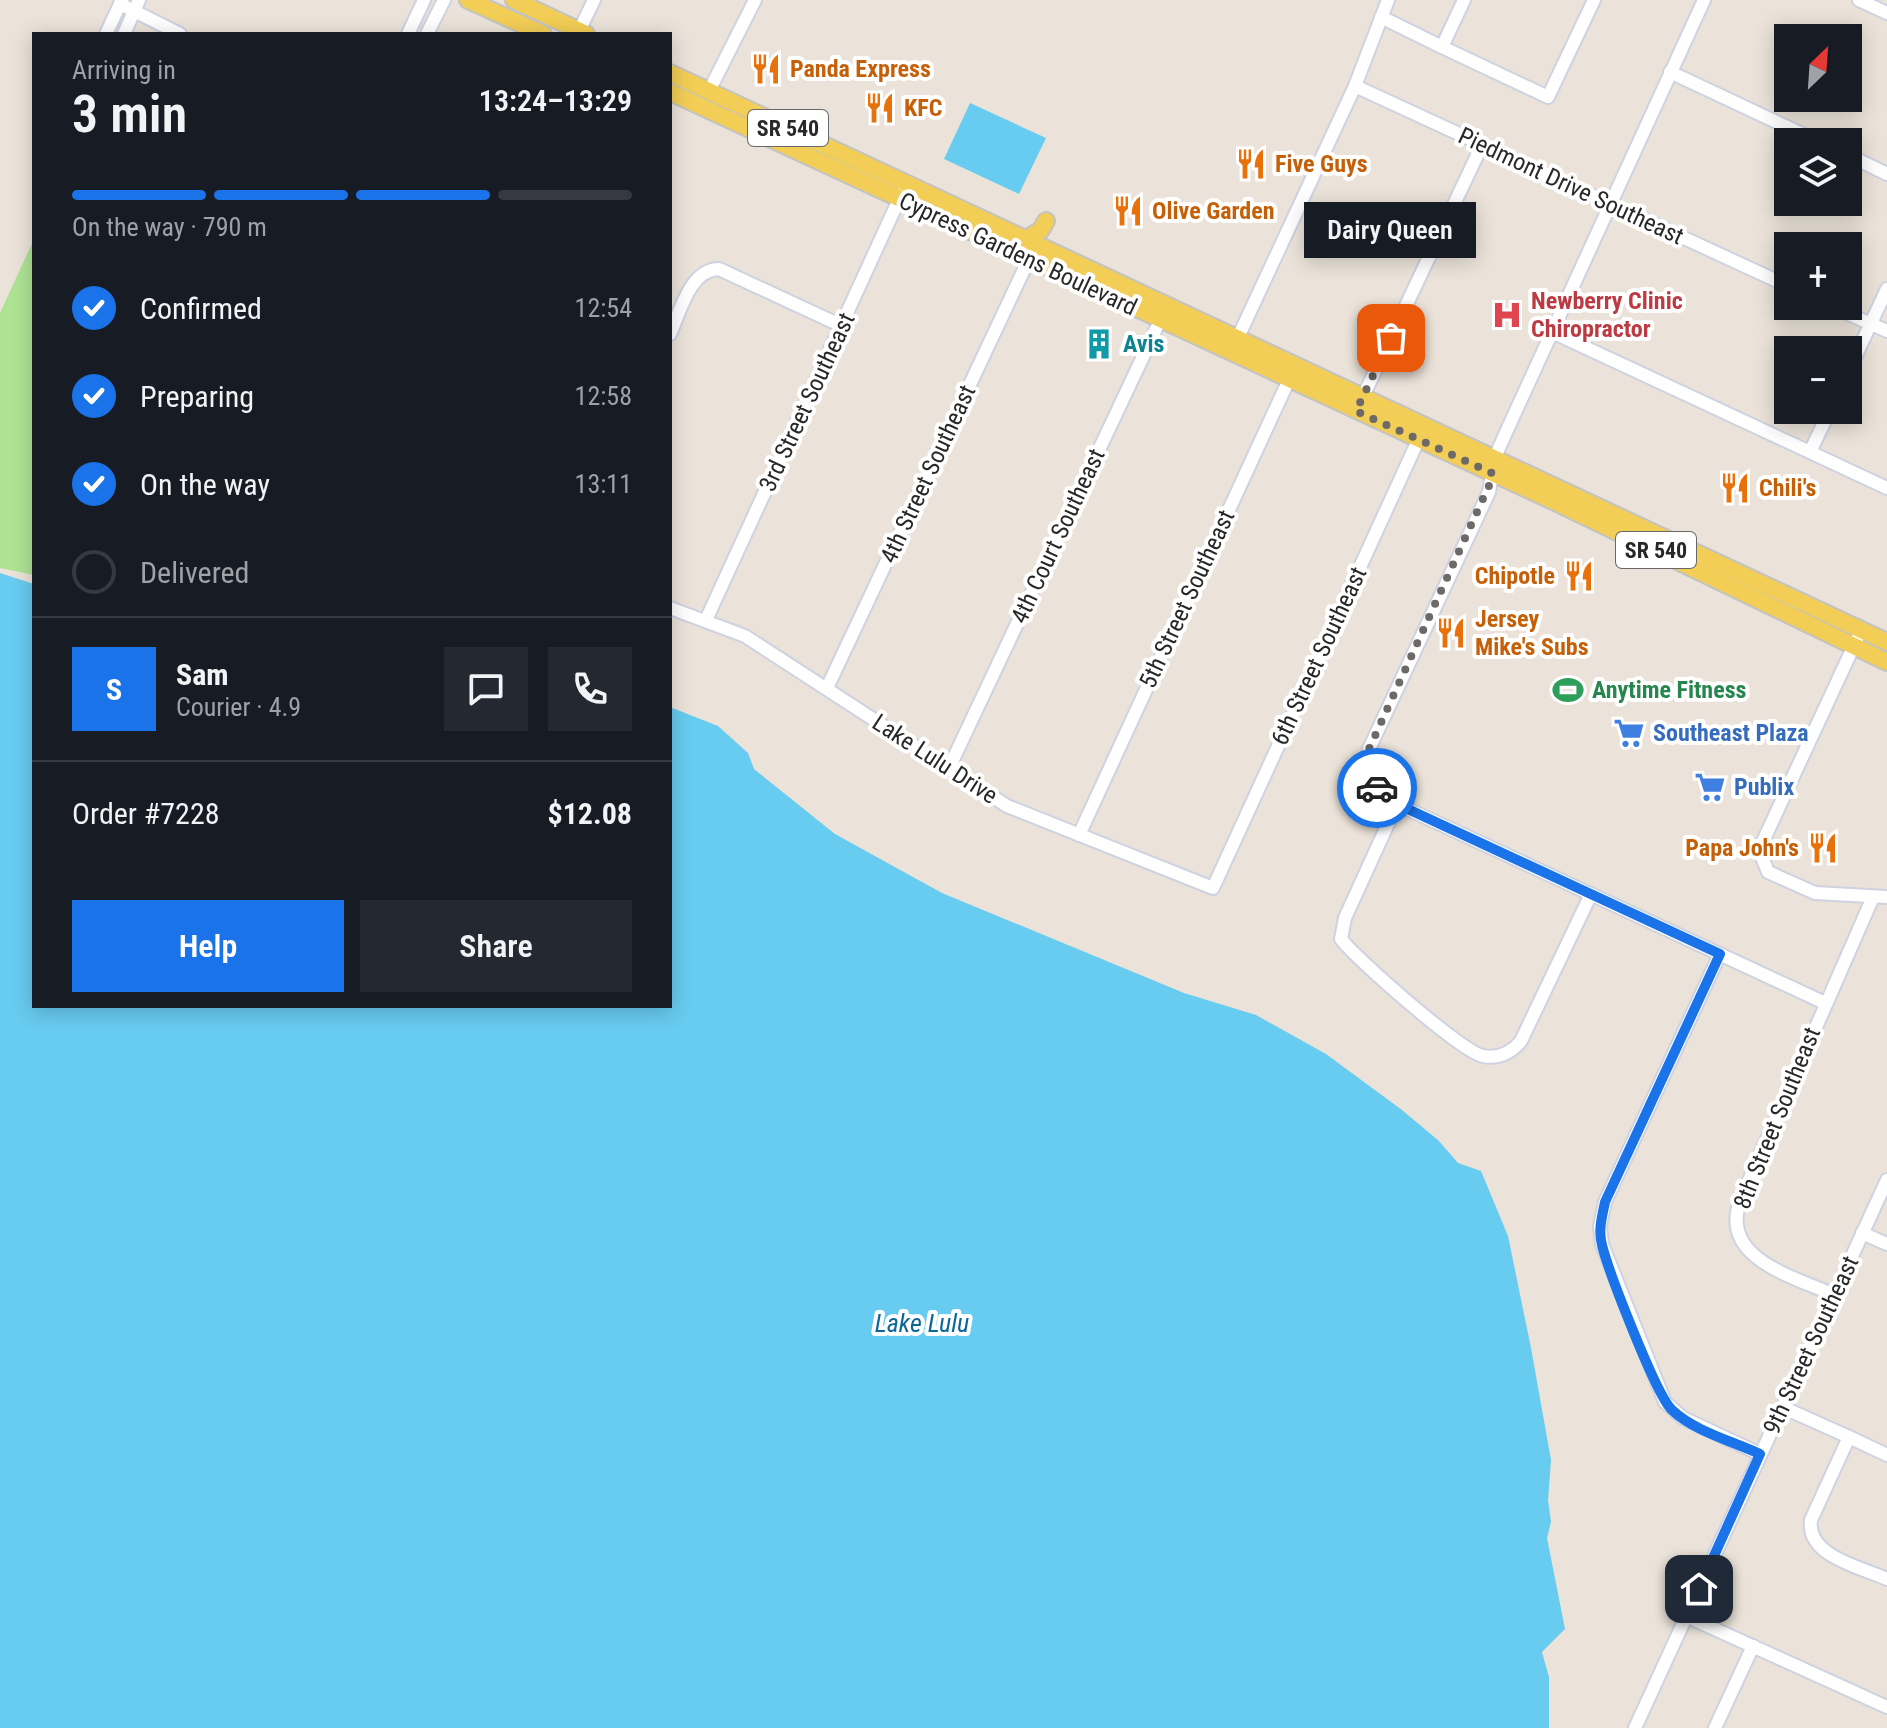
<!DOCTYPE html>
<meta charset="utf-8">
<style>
:root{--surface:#171b24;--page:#242831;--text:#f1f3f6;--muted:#9ea1a6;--line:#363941;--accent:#1a73e8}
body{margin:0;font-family:"Roboto Condensed",sans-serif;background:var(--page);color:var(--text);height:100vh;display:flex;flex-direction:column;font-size:30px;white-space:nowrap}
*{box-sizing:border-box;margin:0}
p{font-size:26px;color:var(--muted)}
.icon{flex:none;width:44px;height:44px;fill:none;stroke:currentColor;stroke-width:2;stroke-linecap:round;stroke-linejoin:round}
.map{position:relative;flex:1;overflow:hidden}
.sheet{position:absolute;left:32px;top:32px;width:640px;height:976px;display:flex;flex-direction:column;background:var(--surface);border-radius:0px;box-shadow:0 4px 20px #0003}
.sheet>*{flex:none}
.needle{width:52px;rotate:25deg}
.controls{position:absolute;left:1774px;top:24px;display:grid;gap:16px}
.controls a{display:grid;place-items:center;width:88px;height:88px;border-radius:0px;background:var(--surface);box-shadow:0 4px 20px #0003;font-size:40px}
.pin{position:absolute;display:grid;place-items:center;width:68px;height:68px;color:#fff;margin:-34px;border-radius:16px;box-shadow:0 4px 12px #0006}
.courier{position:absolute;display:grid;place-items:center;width:80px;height:80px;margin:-40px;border:6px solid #1a73e8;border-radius:50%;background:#fff;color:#222;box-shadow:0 2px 10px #0007}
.bubble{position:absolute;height:56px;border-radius:0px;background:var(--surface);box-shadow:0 4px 20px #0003;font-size:26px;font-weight:600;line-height:56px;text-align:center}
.headline em{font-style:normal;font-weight:600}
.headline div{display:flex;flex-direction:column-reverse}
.headline{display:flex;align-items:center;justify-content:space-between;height:136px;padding:0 40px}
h1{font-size:52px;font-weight:600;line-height:60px}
.bar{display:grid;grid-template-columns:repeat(4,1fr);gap:12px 8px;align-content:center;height:96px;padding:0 40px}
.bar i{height:10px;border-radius:6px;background:var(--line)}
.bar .current{background:var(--accent)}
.bar p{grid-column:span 4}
.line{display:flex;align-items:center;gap:20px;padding:0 40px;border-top:2px solid var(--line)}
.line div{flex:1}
.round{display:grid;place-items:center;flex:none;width:84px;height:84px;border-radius:0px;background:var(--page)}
ol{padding:0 40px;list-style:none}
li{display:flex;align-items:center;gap:24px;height:88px}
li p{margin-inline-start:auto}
li .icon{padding:8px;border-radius:50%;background:var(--accent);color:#fff;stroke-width:4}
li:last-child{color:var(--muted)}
li i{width:44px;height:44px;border:4px solid var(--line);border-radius:50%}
.primary-button{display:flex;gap:16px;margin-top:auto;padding:16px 40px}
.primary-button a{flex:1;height:92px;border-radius:0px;background:var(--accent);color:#fff;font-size:32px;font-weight:600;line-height:92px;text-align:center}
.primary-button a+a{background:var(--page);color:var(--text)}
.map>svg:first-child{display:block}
.green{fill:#aee393}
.water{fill:#68cbf0}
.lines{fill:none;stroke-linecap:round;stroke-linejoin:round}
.minor-casing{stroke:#ced2e1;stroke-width:16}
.major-casing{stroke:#c3c3c3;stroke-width:20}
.minor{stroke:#fff;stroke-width:12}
.major{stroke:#f2ce56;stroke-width:16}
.done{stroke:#6c6966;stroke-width:8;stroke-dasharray:0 14.4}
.route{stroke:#1a73e8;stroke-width:10}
.labels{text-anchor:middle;stroke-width:8;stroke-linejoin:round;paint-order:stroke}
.shield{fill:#fff;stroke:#686868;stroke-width:2}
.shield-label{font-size:22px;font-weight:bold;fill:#282828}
.food-label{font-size:24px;font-weight:bold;fill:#c56008;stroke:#fff;text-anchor:start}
.street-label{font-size:24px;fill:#282828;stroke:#fff}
.health-label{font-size:24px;font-weight:bold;fill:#be3a42;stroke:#fff;text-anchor:start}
.culture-label{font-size:24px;font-weight:bold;fill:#0d838f;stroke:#fff;text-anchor:start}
.leisure-label{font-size:24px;font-weight:bold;fill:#27864d;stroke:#fff;text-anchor:start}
.shop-label{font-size:24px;font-weight:bold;fill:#366cbe;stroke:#fff;text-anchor:start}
.water-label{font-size:26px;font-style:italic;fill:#0b6798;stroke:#fff}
</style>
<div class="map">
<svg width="1887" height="1728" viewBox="0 0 1887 1728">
<rect width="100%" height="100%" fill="#ebe3d9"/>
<path class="green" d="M34 239V575L0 568V313Z"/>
<g class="water">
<path d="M970 103 1046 138 1019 194 944 159Z"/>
<path d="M0 573 34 584V1006H670V707L718 726 748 753 754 769 835 834 942 893 1184 993 1256 1015 1326 1054 1402 1110 1439 1141 1458 1163 1481 1171 1508 1236 1531 1348 1551 1460 1548 1500 1551 1522 1547 1538 1565 1629 1542 1652 1549 1677V1728H0Z"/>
</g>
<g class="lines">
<g class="minor-casing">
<g id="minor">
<path d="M1464 0 1442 47 1548 97 1594 0"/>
<path d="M1704 0 1508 428 1495 457 1489 492 1369 749C1361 776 1377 788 1397 804L1825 1003"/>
<path d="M1859 0 1887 13"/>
<path d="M120 4 180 34"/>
<path d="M1381 17 1442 47"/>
<path d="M579 31 594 0"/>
<path d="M106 34 122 0"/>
<path d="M124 34 139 0"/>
<path d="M408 34 424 0"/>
<path d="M427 34 444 0"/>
<path d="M1670 72 1819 142"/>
<path d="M1355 86 1788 286"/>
<path d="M709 91 755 0"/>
<path d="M1848 155 1887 174"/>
<path d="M1831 306 1887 331"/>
<path d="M1550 331 1887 488"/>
<path d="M670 334C680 312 690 269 719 269L842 326"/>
<path d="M1234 346 1355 86 1388 0"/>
<path d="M1848 372 1887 289"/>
<path d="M1360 403 1482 145"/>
<path d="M1810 452 1830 410"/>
<path d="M670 608 745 636 1007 806 1213 888 1421 434"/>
<path d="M706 620 902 193"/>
<path d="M1857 639 1759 850 1768 872 1815 893 1887 897"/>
<path d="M827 688 1029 259"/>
<path d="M949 768 1164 312"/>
<path d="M1397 804 1345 918 1341 939C1355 958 1463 1053 1483 1056 1499 1059 1511 1053 1521 1041L1591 894"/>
<path d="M1079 835 1292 373"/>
<path d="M1720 954 1605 1202 1600 1226 1602 1244 1665 1402 1683 1418 1760 1454"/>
<path d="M1862 1233 1887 1244"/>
<path d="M1834 1295C1795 1277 1719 1259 1740 1201L1873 897"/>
<path d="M1782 1407 1849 1437"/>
<path d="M1887 1455 1849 1437 1811 1520C1806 1556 1860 1567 1887 1579"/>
<path d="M1686 1616 1887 1707"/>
<path d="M1635 1728 1887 1180"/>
<path d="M1715 1728 1753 1646"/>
</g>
</g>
<g class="major-casing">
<g id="major">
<path d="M468 0 543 34"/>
<path d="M514 0 586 34"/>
<path d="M670 73 1887 642"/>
<path d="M670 92 1551 500 1887 662"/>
<path d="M1023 241 1041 230 1046 221"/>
</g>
</g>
<use href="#minor" class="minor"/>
<use href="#major" class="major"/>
</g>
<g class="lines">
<path class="done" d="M1377 788 1367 773 1369 749 1492 479V473L1356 411 1391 338"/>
<path class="route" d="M1377 788 1397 804 1720 954 1605 1202C1602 1217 1598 1230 1602 1245 1608 1270 1656 1395 1672 1410 1694 1431 1732 1441 1760 1454L1699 1589"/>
</g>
<defs>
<g id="restaurant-bare" transform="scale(2.4)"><path d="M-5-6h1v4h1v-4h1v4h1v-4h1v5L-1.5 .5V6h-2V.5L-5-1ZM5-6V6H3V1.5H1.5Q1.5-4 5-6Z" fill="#e8710a" stroke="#fff" stroke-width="2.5" paint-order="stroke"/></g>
<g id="hospital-bare" transform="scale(2.4)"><path d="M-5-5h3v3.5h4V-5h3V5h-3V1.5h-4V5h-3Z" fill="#e0444e" stroke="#fff" stroke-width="2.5" paint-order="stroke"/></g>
<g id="building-bare" transform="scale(2.4)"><path d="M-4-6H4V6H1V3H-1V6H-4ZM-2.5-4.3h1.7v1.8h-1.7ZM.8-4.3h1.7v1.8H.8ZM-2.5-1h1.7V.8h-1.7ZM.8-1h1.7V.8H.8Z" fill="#0f9aa8" stroke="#fff" stroke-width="2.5" paint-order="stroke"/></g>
<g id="stadium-bare" transform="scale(2.4)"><path d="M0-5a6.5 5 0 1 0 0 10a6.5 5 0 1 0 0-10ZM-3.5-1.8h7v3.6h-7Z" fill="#2e9e5b" stroke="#fff" stroke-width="2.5" paint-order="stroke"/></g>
<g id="supermarket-bare" transform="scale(2.4)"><path d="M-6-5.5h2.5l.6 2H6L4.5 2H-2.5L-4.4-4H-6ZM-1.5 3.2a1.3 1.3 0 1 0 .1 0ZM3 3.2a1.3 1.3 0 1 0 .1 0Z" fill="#3f7fe0" stroke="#fff" stroke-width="2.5" paint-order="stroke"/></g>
</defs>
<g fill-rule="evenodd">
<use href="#restaurant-bare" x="766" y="69"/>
<use href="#restaurant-bare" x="880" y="108"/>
<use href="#restaurant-bare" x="1251" y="164"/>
<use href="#restaurant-bare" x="1128" y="211"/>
<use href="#hospital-bare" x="1507" y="315"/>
<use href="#building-bare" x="1099" y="344"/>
<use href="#restaurant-bare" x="1735" y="488"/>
<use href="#restaurant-bare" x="1579" y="576"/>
<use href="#restaurant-bare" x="1451" y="633"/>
<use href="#stadium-bare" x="1568" y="690"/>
<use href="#supermarket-bare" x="1629" y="733"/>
<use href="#supermarket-bare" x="1710" y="787"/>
<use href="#restaurant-bare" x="1823" y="848"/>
</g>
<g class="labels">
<g class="shield">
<rect x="748" y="110" width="80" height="36" rx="6"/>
<rect x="1616" y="532" width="80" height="36" rx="6"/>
</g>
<g class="shield-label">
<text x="788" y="136">SR 540</text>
<text x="1656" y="558">SR 540</text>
</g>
<g class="food-label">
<text x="790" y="77">Panda Express</text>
<text x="904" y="116">KFC</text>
<text x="1275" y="172">Five Guys</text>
<text x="1152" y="219">Olive Garden</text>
<text x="1759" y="496">Chili's</text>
<text x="1555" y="584" text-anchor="end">Chipotle</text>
<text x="1475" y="627">Jersey<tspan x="1475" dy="28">Mike's Subs</tspan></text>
<text x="1799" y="856" text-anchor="end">Papa John's</text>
</g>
<g class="street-label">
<text transform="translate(1571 186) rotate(25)" y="8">Piedmont Drive Southeast</text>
<text transform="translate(1018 254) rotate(25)" y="8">Cypress Gardens Boulevard</text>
<text transform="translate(807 402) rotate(-65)" y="8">3rd Street Southeast</text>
<text transform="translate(928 474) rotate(-65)" y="8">4th Street Southeast</text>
<text transform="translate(1058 536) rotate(-65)" y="8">4th Court Southeast</text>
<text transform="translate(1187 599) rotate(-65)" y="8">5th Street Southeast</text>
<text transform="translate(1319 656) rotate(-65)" y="8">6th Street Southeast</text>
<text transform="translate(935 759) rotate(33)" y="8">Lake Lulu Drive</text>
<text transform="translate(1777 1118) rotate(-68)" y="8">8th Street Southeast</text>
<text transform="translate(1811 1345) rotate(-65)" y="8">9th Street Southeast</text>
</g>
<g class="health-label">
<text x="1531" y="309">Newberry Clinic<tspan x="1531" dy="28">Chiropractor</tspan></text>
</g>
<g class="culture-label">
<text x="1123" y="352">Avis</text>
</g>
<g class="leisure-label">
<text x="1592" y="698">Anytime Fitness</text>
</g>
<g class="shop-label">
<text x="1653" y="741">Southeast Plaza</text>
<text x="1734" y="795">Publix</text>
</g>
<g class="water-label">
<text x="922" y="1332">Lake Lulu</text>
</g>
</g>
</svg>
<div class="controls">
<a><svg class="needle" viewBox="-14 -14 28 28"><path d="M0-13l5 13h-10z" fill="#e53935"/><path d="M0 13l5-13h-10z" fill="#9ea1a6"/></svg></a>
<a><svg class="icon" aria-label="layers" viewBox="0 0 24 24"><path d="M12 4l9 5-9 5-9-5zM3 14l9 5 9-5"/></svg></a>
<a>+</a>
<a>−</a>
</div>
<div class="pin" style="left:1391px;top:338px;background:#ea580c"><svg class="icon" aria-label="bag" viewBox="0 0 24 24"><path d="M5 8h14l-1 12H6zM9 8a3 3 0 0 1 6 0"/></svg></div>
<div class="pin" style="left:1699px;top:1589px;background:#1f2937"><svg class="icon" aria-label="home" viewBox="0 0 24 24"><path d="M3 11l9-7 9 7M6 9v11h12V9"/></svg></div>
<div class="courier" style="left:1377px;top:788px"><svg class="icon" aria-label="car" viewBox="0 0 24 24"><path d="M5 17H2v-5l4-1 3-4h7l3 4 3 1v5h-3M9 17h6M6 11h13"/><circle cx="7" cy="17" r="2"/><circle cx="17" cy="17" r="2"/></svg></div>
<div class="bubble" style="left:1304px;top:202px;width:172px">Dairy Queen</div>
<section class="sheet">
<div class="headline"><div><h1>3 min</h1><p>Arriving in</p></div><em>13:24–13:29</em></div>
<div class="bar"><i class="current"></i><i class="current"></i><i class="current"></i><i></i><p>On the way · 790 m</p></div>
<ol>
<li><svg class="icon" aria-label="check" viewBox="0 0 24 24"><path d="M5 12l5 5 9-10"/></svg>Confirmed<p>12:54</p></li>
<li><svg class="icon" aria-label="check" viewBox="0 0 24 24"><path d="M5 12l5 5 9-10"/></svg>Preparing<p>12:58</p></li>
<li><svg class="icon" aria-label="check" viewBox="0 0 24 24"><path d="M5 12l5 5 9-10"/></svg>On the way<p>13:11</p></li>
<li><i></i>Delivered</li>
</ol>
<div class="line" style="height:144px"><b class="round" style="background:var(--accent);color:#fff">S</b><div><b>Sam</b><p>Courier · 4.9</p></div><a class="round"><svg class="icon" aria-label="chat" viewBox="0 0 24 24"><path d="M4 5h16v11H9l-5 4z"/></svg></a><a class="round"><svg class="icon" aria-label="phone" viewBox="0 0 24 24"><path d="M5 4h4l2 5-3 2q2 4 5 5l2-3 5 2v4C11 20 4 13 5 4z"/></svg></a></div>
<div class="line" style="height:104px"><div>Order #7228</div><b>$12.08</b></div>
<div class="primary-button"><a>Help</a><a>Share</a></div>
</section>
</div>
